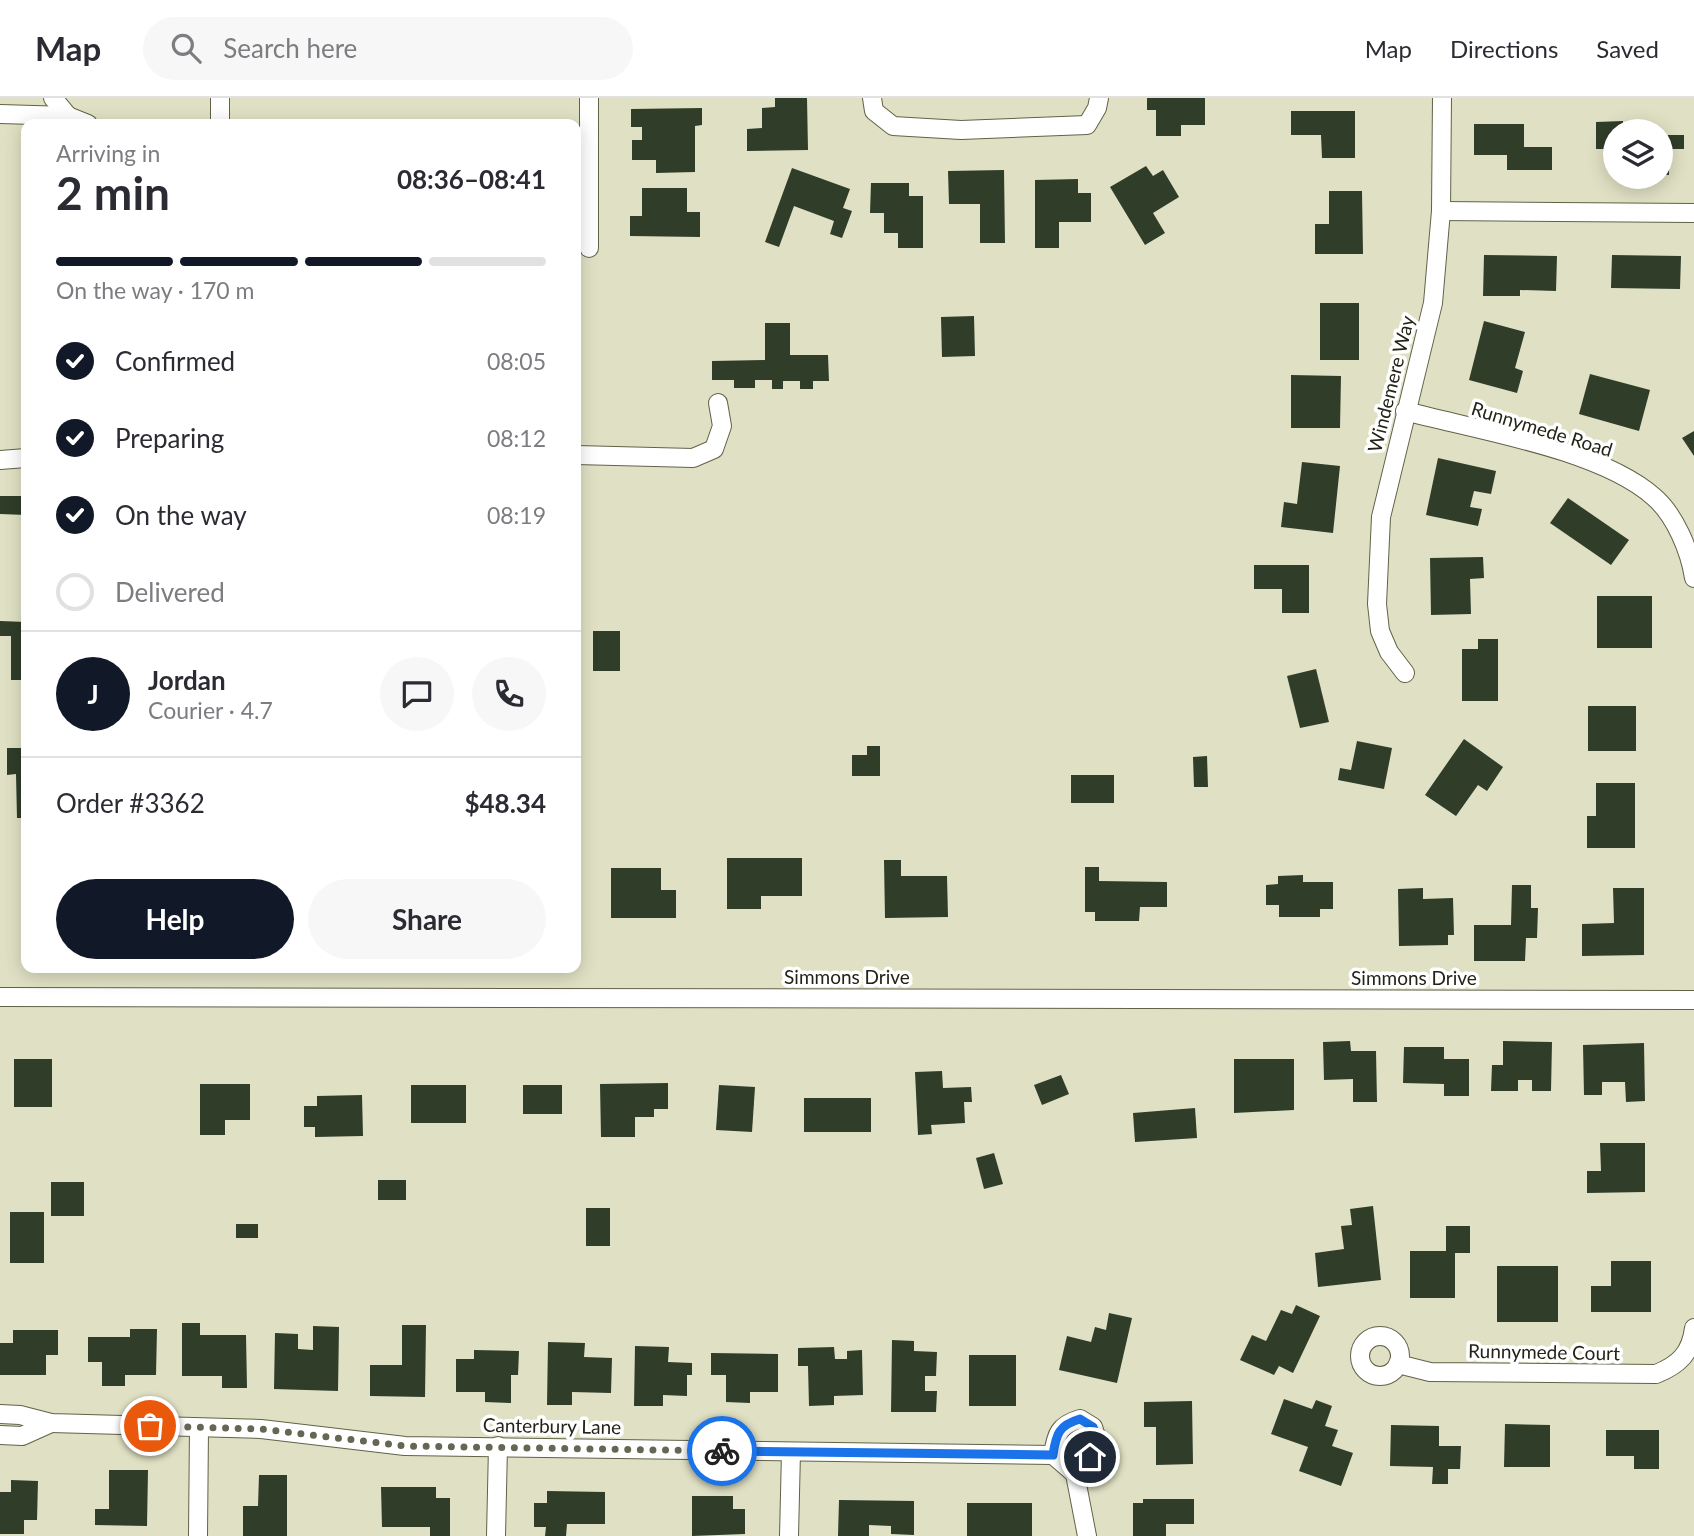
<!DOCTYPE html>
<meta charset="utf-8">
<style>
:root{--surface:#fff;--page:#f7f7f7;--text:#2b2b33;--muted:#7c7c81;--line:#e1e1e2;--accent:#111827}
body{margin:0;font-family:Lato,sans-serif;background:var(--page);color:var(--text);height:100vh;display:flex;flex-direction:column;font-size:26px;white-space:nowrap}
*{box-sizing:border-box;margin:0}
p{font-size:23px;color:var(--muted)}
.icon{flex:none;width:38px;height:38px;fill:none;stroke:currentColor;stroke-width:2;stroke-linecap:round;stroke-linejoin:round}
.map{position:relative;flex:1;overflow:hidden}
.drawer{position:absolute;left:21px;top:21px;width:560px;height:854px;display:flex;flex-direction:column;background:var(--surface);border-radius:14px;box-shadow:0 4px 18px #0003}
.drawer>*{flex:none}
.controls{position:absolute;left:1603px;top:21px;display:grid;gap:14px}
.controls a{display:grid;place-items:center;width:70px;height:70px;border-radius:50%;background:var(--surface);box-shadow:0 4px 18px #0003;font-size:35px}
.pin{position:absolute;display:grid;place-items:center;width:60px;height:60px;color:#fff;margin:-30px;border:4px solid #fff;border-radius:50%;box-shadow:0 2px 7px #0007}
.courier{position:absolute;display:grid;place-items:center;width:70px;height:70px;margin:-35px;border:5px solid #1a73e8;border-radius:50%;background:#fff;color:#222;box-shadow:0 2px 9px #0007}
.summary em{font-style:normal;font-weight:700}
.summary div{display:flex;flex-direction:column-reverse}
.summary{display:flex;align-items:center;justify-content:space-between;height:119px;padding:0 35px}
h1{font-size:46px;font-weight:700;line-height:52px}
.bar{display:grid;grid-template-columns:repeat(4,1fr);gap:10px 7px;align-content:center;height:84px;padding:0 35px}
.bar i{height:9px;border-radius:5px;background:var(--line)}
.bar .current{background:var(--accent)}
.bar p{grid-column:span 4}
.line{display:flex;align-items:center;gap:18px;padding:0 35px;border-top:2px solid var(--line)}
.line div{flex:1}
.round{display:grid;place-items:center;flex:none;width:74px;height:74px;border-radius:37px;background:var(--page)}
ol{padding:0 35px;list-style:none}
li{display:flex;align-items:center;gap:21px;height:77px}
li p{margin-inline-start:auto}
li .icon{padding:7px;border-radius:50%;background:var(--accent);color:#fff;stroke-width:4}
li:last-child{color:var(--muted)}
li i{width:38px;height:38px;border:4px solid var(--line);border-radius:50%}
.button{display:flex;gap:14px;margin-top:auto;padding:14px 35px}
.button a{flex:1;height:80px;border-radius:42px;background:var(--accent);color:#fff;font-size:28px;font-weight:700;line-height:80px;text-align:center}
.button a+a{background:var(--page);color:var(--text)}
header{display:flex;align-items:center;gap:42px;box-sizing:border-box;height:98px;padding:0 35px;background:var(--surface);border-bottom:2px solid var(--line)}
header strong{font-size:33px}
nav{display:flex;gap:38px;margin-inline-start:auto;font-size:24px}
.search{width:490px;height:63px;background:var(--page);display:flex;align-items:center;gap:18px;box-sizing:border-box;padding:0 24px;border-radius:38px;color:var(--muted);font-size:26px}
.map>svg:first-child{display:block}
.building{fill:#2f3d29}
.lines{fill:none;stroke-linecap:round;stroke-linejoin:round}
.minor-casing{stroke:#616248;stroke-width:20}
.minor{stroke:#fff;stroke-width:18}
.done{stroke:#656654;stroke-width:7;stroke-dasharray:0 12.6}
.route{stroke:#1a73e8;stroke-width:9}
.labels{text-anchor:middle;stroke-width:7;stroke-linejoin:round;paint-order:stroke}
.street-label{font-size:19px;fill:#232318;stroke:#fff}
</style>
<header>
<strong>Map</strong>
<div class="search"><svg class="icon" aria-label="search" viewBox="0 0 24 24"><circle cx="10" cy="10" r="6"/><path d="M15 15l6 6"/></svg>Search here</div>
<nav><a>Map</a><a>Directions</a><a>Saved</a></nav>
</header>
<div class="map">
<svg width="1694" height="1438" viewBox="0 0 1694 1438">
<rect width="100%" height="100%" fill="#e0e1c4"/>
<g class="building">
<path d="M775 0H807L808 52 747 53V31L762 30V10L775 9Z"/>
<path d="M1147 0H1205V27H1181V38H1156V12H1147Z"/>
<path d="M702 10V27L695 28V74L656 75V62H632V42H642V29H631V11Z"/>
<path d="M1291 13H1355V60H1322L1321 37H1291Z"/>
<path d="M1623 23V33H1615V64H1609V51H1596V24Z"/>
<path d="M1474 26H1524V49H1552V72H1507V57H1474Z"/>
<path d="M1661 37H1684V51H1669V77H1661Z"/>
<path d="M1146 68 1153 78 1163 72 1179 99 1153 115 1165 135 1145 147 1110 89Z"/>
<path d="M792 70 850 91 843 110 852 113 842 140 830 136 834 123 794 108 779 149 765 144Z"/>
<path d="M1004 72 1005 145H980V106H949L948 73Z"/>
<path d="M1078 81V95H1091V124H1059V150H1035V82Z"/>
<path d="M871 85H909V98H923V150H898V135H884V115H870Z"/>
<path d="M642 90H687V114H700V139L630 138V118H642Z"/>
<path d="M1329 93H1362L1363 156H1315V126H1329Z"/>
<path d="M1484 157 1557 158 1556 193 1520 192V198H1483Z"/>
<path d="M1612 157 1681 158 1680 191 1611 190Z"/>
<rect x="1320" y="205" width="39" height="57"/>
<path d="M974 218 975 258 942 259 941 219Z"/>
<path d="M1484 223 1525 234 1515 270 1523 273 1517 295 1469 282Z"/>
<path d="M765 225H790V257H828L829 283H813V291H800V283H783V291H772V282H755V290H734V282H712V263L765 262Z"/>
<path d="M1590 276 1650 292 1639 333 1579 316Z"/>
<path d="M1291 277 1341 278 1340 330H1291Z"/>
<path d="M1694 333V358L1682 340Z"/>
<path d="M1438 360 1496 373 1491 396 1474 393 1470 409 1482 411 1478 428 1426 417Z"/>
<path d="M1302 364 1340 368 1333 435 1281 429 1284 404 1297 406Z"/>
<path d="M0 398H26V417L0 416Z"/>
<path d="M1568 400 1629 442 1611 467 1550 425Z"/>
<path d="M1483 459 1484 480 1470 481 1471 516 1431 517 1430 460Z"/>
<path d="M1254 467H1309V515H1282V491H1254Z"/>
<rect x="1597" y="498" width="55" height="52"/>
<path d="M0 523 26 524V582H11V538H0Z"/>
<rect x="593" y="533" width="27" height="40"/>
<path d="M1478 541H1498V603H1462V551H1478Z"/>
<path d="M1316 571 1329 624 1300 630 1287 578Z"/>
<rect x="1588" y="608" width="48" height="45"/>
<path d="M1464 641 1503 669 1487 693 1478 687 1456 718 1425 697Z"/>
<path d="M1357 643 1392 650 1384 691 1338 682 1340 670 1351 672Z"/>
<path d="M867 648H880V678H852V657H867Z"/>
<path d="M7 650H26V720H17L16 676 7 677Z"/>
<path d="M1207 658 1208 689H1194L1193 659Z"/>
<rect x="1071" y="677" width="43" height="28"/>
<path d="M1596 685H1635V750H1587V718H1596Z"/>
<path d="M727 760H802V798H761V811H727Z"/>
<path d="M884 762H901V778H947L948 819 885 820Z"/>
<path d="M1085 769H1099V783L1167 784V809H1140L1139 823H1095V814H1085Z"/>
<path d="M611 770H661V792H676V820H611Z"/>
<path d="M1303 777V784H1333V811H1320V819H1279V807H1266V787L1278 786V778Z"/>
<path d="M1512 787H1531V810H1538L1537 840H1526L1525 863H1474V827H1511Z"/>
<path d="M1423 790V801L1453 800 1454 837H1448V847L1399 848 1398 791Z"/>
<path d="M1613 790H1644V857L1582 858V826L1614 825Z"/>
<path d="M1350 943 1351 953H1376L1377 1004H1353V981L1324 982 1323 944Z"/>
<path d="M1503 943 1552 944 1551 993H1532V982H1518V993H1491L1492 967H1503Z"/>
<path d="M1644 945 1645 1003 1626 1004 1625 984H1602V997H1584L1583 947Z"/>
<path d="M1404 949H1444V961H1469V998H1444V986L1403 985Z"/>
<rect x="14" y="961" width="38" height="48"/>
<path d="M1234 961H1294V1012L1234 1015Z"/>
<path d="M942 973 943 990 971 989 972 1004H964L965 1025 931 1027 932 1036 918 1037 915 974Z"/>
<path d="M1061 977 1069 996 1042 1007 1034 987Z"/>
<path d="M668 985V1011H654V1019H635V1039H601L600 986Z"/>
<path d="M200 986H250V1022H225V1037H200Z"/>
<rect x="411" y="987" width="55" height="38"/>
<rect x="523" y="987" width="39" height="29"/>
<path d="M719 987 755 989 752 1034 716 1032Z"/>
<path d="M362 997 363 1038 315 1039V1029H304V1008H317V998Z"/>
<rect x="804" y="1000" width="67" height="34"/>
<path d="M1195 1010 1197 1040 1135 1044 1133 1015Z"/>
<path d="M1600 1045H1645V1094L1587 1095V1073H1601Z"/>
<path d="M994 1055 1003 1086 984 1091 976 1060Z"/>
<rect x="378" y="1082" width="28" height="20"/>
<rect x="51" y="1084" width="33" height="34"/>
<path d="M1373 1108 1381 1182 1318 1189 1315 1155 1344 1151 1341 1128 1352 1127 1350 1111Z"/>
<rect x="586" y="1110" width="24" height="38"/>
<rect x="10" y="1114" width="34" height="51"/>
<rect x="236" y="1126" width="22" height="14"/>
<path d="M1446 1128H1470V1155H1455V1200H1410V1153H1446Z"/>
<path d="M1611 1163H1651V1214H1591V1188H1611Z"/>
<rect x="1497" y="1168" width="61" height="56"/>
<path d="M1296 1207 1320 1218 1293 1275 1279 1268 1274 1277 1240 1262 1252 1237 1266 1243 1281 1212 1292 1216Z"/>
<path d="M1109 1215 1132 1220 1117 1285 1059 1272 1067 1238 1091 1244 1095 1229 1106 1232Z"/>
<path d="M182 1225H200V1237H246L247 1290H222V1278H182Z"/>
<path d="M402 1227H426L425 1299 370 1298V1267H402Z"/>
<path d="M313 1228 339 1229 338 1293 274 1291 275 1235 298 1236V1251L313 1252Z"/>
<path d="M130 1231H157L156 1277H125V1288H102V1264H88V1239H130Z"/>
<path d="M13 1232H58V1257H46V1277H0V1245H13Z"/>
<path d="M892 1242 914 1243V1253L937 1254 936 1278H925V1293H937L936 1314H891Z"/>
<path d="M548 1244 585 1245 584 1259 612 1260 611 1295 572 1294V1307H547Z"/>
<path d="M635 1248 669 1249 668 1264 692 1265V1277H687V1298L663 1297V1308H634Z"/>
<path d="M834 1249 835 1261H847V1253L862 1252 863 1297 834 1298V1307L809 1308 808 1268H798V1250Z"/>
<path d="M474 1252 519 1253 518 1277H511V1305L485 1304V1294H456V1261H474Z"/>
<path d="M711 1255 778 1256V1294H750V1305L726 1304V1277H711Z"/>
<rect x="969" y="1257" width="47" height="51"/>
<path d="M1284 1301 1312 1311 1316 1302 1332 1308 1325 1328 1338 1332 1332 1348 1353 1355 1341 1388 1299 1373 1308 1349 1271 1336Z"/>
<path d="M1192 1303 1193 1366 1156 1367V1329H1144V1304Z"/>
<path d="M1505 1326 1550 1327V1369H1504Z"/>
<path d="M1391 1327 1439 1328V1348H1461L1460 1371H1448V1386H1432L1433 1369 1390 1368Z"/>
<path d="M1606 1332H1659V1371H1634V1358H1606Z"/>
<path d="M109 1372H148L147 1428 95 1427V1411H109Z"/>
<path d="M259 1377H287V1438H243V1408H258Z"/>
<path d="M11 1382 38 1383 37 1422H24V1436H0V1394H11Z"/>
<path d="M381 1389H436V1400H450V1438H430V1429H382Z"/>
<path d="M547 1393 605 1394V1426H567L566 1438H545L546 1429H534V1405H547Z"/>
<path d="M692 1398H733V1411H745V1436L692 1438Z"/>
<path d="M1143 1401H1194V1426H1166V1438H1133V1405H1143Z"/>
<path d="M839 1402 914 1403V1437L891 1436V1428L869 1427V1438H838Z"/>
<rect x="967" y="1405" width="65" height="33"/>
</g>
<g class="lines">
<g class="minor-casing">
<g id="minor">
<path d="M53 0 68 18"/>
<path d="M220 0V26"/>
<path d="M589 0V150"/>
<path d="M872 0 874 13 893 28 961 32 1087 27 1097 10 1099 0"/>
<path d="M0 16 68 18 88 26"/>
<path d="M1441 113 1694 115"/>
<path d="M1405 313C1476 332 1600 351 1654 399 1675 417 1690 453 1694 480"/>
<path d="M576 357 693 360 714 351 722 328 718 305"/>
<path d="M0 362 26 360"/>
<path d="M1405 575 1389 554 1380 533 1377 506 1381 419 1433 205 1441 113 1442 0"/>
<path d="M0 899 1694 902"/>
<circle cx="1380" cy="1258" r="20"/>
<path d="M1398 1266 1430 1274 1656 1276C1679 1267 1691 1255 1694 1230"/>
<path d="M0 1316 20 1317 51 1325 261 1331 405 1348 1053 1357 1075 1376"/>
<path d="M0 1337 22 1338 51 1325"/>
<path d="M1053 1357C1056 1336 1059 1327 1080 1321L1093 1329 1098 1345 1075 1376"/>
<path d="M1075 1376 1087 1438"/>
<path d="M198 1438 199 1330"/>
<path d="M496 1438 498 1348"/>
<path d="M789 1438 791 1354"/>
</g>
</g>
<use href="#minor" class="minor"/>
</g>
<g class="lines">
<path class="done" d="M150 1328 261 1331 405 1348 722 1353"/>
<path class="route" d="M722 1353 1053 1357C1056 1336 1059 1327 1080 1321L1093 1329 1098 1345 1090 1359"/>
</g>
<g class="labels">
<g class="street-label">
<text transform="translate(1391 286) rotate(-76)" y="7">Windemere Way</text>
<text transform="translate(1542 331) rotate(17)" y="7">Runnymede Road</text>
<text x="847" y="886">Simmons Drive</text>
<text x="1414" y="887">Simmons Drive</text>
<text transform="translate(1544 1254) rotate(1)" y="7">Runnymede Court</text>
<text transform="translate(552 1328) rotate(1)" y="7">Canterbury Lane</text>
</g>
</g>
</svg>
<div class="controls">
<a><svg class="icon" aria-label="layers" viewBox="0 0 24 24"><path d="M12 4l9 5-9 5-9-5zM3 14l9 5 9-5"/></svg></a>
</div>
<div class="pin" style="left:150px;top:1328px;background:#ea580c"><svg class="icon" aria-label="bag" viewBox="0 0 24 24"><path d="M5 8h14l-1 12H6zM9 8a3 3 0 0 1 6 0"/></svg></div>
<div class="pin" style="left:1090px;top:1359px;background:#1f2937"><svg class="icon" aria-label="home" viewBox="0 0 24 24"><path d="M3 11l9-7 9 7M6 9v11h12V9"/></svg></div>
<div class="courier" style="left:722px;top:1353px"><svg class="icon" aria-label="bike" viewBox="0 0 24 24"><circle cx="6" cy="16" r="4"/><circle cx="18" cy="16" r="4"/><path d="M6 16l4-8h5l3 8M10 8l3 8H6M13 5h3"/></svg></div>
<section class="drawer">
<div class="summary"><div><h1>2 min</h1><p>Arriving in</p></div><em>08:36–08:41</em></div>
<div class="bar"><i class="current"></i><i class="current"></i><i class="current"></i><i></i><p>On the way · 170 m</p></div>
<ol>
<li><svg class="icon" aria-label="check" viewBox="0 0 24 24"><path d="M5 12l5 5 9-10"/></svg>Confirmed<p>08:05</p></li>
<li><svg class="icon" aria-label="check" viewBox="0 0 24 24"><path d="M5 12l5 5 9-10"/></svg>Preparing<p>08:12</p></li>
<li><svg class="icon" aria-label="check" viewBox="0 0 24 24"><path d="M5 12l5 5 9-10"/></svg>On the way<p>08:19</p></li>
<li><i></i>Delivered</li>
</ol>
<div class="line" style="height:126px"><b class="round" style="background:var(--accent);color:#fff">J</b><div><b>Jordan</b><p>Courier · 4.7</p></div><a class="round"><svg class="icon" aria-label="chat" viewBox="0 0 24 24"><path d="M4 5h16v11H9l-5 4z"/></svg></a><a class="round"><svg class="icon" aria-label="phone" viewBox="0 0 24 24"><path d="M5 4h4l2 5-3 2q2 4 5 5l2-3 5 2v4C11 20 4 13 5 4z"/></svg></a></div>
<div class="line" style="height:91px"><div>Order #3362</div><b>$48.34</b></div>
<div class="button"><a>Help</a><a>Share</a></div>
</section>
</div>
